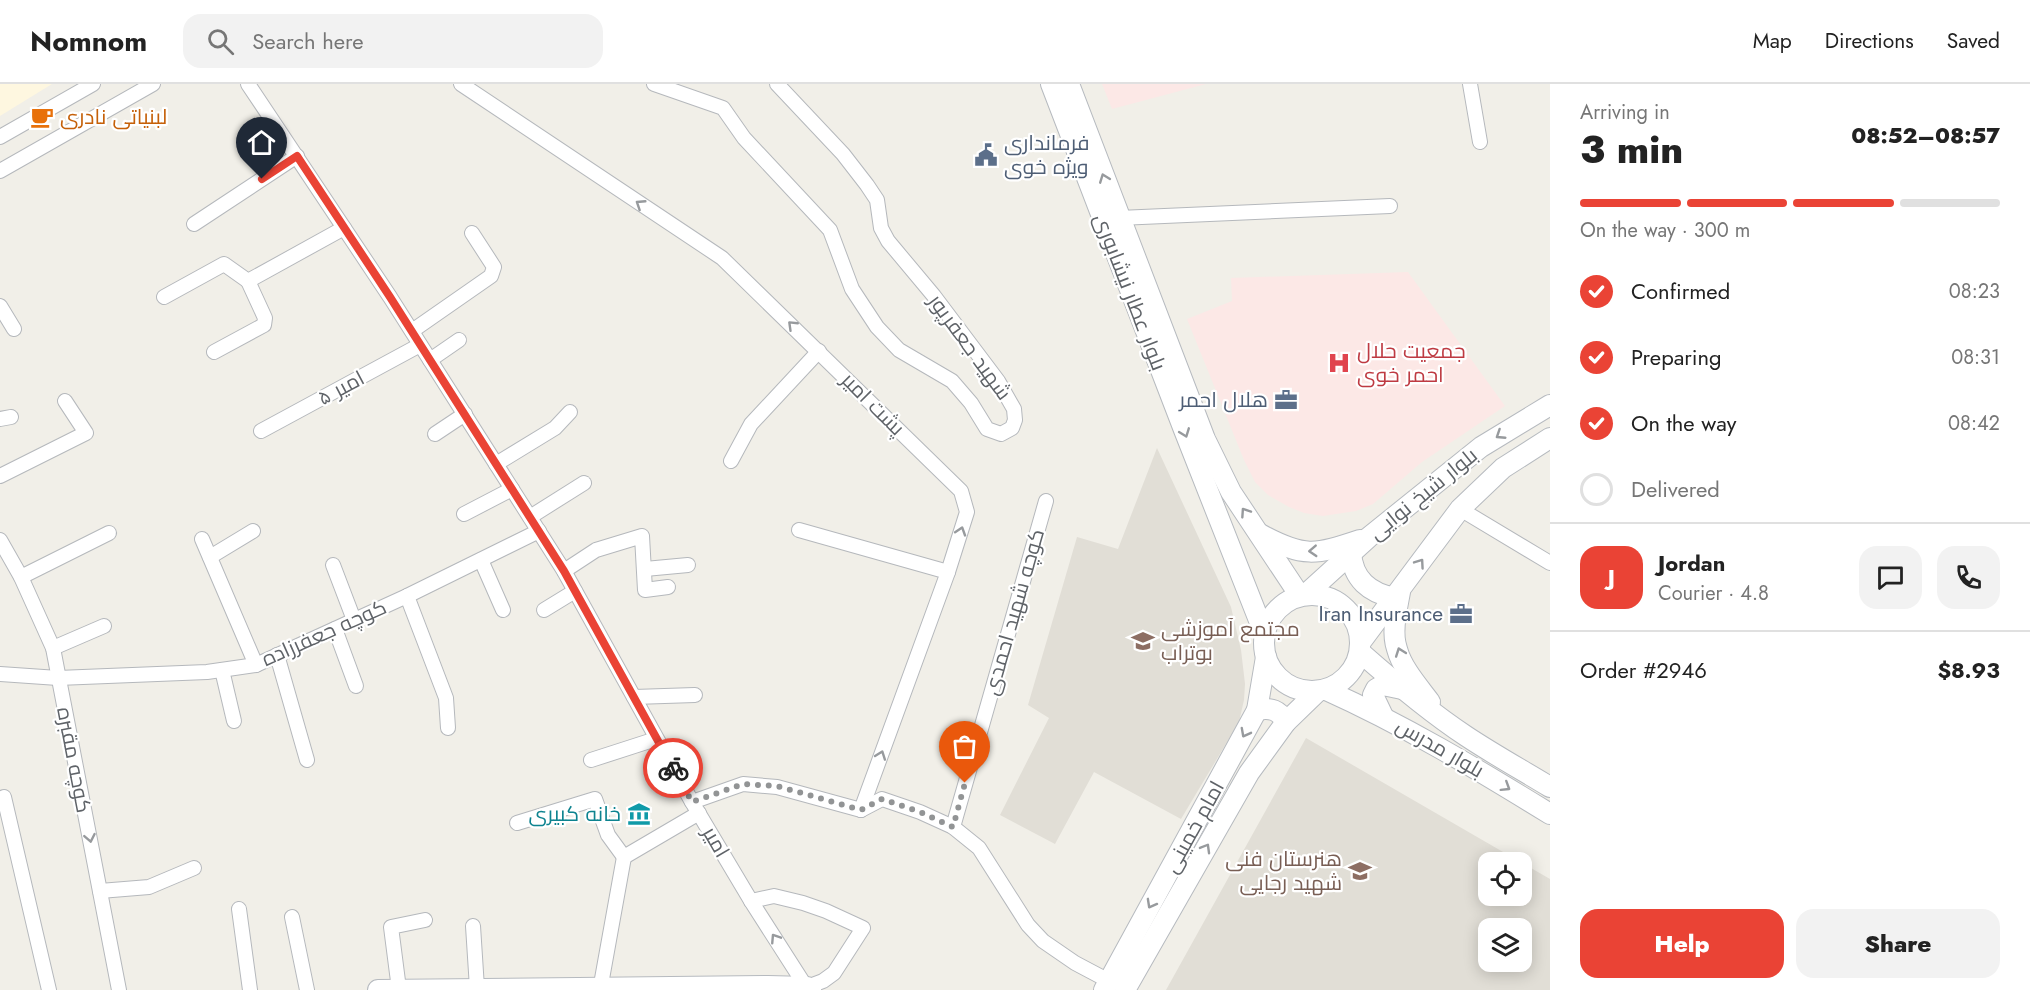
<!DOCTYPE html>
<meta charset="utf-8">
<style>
:root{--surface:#fff;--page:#f2f2f2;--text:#222;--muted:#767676;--line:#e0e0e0;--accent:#ea4335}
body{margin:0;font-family:Jost,Cairo,sans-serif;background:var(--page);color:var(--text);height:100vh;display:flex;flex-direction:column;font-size:22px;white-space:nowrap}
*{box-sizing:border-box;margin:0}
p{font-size:20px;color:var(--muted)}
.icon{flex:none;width:33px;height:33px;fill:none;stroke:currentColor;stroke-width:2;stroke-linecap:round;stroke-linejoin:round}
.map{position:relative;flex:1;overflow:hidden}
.side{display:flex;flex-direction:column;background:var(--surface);width:480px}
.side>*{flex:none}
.buttons{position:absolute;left:1478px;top:768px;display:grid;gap:12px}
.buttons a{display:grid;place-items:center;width:54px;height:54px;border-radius:12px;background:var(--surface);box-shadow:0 3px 15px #0003;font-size:30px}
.pin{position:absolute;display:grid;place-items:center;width:51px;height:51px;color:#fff;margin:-62px -26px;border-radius:50% 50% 50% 0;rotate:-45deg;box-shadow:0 0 6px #0007}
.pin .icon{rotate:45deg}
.courier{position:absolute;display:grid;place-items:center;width:60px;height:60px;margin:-30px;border:4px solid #ea4335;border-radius:50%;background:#fff;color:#222;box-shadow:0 2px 8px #0007}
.head em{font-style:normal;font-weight:800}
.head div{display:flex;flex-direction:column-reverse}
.head{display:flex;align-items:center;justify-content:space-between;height:102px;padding:0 30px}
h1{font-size:39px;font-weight:800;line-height:45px}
.bar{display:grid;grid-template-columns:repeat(4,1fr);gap:9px 6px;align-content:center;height:72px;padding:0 30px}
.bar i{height:8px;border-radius:4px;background:var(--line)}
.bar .on{background:var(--accent)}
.bar p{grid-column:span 4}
.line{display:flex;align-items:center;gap:15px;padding:0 30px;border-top:2px solid var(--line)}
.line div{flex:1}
.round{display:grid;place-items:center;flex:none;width:63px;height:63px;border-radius:18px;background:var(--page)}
ol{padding:0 30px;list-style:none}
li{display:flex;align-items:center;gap:18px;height:66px}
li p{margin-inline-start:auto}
li .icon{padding:6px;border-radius:50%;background:var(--accent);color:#fff;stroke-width:4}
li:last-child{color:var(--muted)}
li i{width:33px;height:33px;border:3px solid var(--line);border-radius:50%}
.button{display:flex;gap:12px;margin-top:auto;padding:12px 30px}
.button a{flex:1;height:69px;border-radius:18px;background:var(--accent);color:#fff;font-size:24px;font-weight:800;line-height:69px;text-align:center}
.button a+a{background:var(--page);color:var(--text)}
header{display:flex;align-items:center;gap:36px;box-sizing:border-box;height:84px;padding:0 30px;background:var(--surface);border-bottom:2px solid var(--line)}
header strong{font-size:28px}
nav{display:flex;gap:33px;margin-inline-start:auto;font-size:21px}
.search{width:420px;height:54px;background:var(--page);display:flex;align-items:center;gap:15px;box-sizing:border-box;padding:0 21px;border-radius:18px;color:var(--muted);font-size:22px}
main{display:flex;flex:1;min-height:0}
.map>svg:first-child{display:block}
.commercial{fill:#fef7e0}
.education{fill:#e1ded6;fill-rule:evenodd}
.medical{fill:#fce8e6}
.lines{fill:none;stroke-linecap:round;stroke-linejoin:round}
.street-casing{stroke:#b5b8bc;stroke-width:16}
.secondary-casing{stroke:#b6babf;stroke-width:22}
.street{stroke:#fff;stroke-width:14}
.secondary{stroke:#fff;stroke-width:20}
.oneway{stroke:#979a9d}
.done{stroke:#929495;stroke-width:6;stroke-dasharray:0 10.8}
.route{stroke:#ea4335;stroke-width:8}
.labels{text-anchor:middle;stroke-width:4.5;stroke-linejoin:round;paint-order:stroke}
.food-label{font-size:21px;fill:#c56008;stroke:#fff;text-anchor:start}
.service-label{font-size:21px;fill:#4e5e75;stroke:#fff;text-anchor:end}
.street-label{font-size:21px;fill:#5f6368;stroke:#fff}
.health-label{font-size:21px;fill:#be3a42;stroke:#fff;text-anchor:start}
.education-label{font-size:21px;fill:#785e54;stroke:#fff;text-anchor:start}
.culture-label{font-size:21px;fill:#0d838f;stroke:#fff;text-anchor:end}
</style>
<header>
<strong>Nomnom</strong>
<div class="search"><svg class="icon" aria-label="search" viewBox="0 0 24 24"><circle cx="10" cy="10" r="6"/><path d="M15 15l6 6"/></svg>Search here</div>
<nav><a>Map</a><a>Directions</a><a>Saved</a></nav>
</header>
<main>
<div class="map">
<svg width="1550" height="906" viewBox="0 0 1550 906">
<rect width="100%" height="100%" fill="#f1efe8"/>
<path class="commercial" d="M0 0H52L0 32Z"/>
<g class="education">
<path d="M1157 364 1231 523 1241 566 1245 600 1244 616 1239 638 1181 735 1094 688 1055 760 1000 731 1049 634 1028 621 1077 453 1118 465Z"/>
<path d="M1306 654 1550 795V906H1166ZM1488 778H1521V812H1488ZM1488 844H1521V878H1488Z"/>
</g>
<g class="medical">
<path d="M1102 0H1206L1112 25Z"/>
<path d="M1408 188 1505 322 1422 378 1373 420 1356 427 1323 432 1304 429 1289 423 1268 411 1255 398 1244 376 1187 235 1232 217 1231 194Z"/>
</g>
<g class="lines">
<g class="street-casing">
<g id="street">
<path d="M248 0 390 213 564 487 692 718 751 817 808 906"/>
<path d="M461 0 722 174 961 407 967 428 948 488 861 726"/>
<path d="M654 0 723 24 744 54 830 146 852 205 877 243 899 266 952 297 971 319 987 345 1001 350 1012 344 1015 336 1014 325 998 297 934 212 888 157 881 144 877 116 867 101 843 70 777 0"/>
<path d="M1470 0 1480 58"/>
<path d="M0 53 93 0"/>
<path d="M0 87 153 0"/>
<path d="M1119 134 1390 122"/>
<path d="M194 140 297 72"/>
<path d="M164 213 224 180 248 197 344 144"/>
<path d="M0 222 14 245"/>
<path d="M412 247 491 192 494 183 472 149"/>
<path d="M214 268 264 241 265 234 248 197"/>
<path d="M430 276 459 256"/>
<path d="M0 335 11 333"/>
<path d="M261 347 420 261"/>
<path d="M435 350 465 330"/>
<path d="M731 377 751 340 819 267"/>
<path d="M496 380 555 344 570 328"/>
<path d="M0 392 86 349 65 317"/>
<path d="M1460 425 1550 479"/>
<path d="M464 430 512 405"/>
<path d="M530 433 584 399"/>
<path d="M799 446 948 488"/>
<path d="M202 455 256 581"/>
<path d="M0 456 21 493 53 564 119 906"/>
<path d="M210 473 253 447"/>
<path d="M481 476 503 526"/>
<path d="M333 481 354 536"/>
<path d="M645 485 688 481"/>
<path d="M564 487 596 466 642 452 645 506 668 503"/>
<path d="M21 493 109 449"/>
<path d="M407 512 446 614 448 644"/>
<path d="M544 526 575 507"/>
<path d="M335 545 356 602"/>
<path d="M53 564 104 542"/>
<path d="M277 571 307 676"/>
<path d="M222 586 234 637"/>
<path d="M0 590 58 594 207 588 256 581 407 512 539 447"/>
<path d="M634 613 695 611"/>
<path d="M591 676 656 655"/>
<path d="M4 713 49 906"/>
<path d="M692 718 743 700 777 703 861 726"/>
<path d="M861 726 882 715 920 728 953 743 979 764 1028 841 1043 857 1075 879 1109 897"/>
<path d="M517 739 595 715 608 751 624 773"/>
<path d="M953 743 1046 417"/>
<path d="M624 773 699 729"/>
<path d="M100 807 149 803 194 784"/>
<path d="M751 817 774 812 803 819 826 827 863 844 834 889 823 897 807 903"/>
<path d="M239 825 250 906"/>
<path d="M292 833 307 906"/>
<path d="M473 842 477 904"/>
<path d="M399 905 391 843 425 836"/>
<path d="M600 906 624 773"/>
</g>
</g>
<g class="secondary-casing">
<g id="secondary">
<path d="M1051 0 1184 346 1264 549"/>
<path d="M1069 0 1205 355 1231 408 1300 512"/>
<path d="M1260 450C1304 474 1315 471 1360 456"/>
<path d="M1351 469C1353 495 1369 509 1395 514"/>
<path d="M1400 508C1397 525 1391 548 1397 565 1402 584 1418 602 1430 618"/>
<circle cx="1312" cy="559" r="48"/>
<path d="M1305 511 1369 453 1481 363 1550 321"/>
<path d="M1360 559 1460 425 1503 384 1550 354"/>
<path d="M1360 568C1394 598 1428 627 1466 652 1493 670 1522 686 1550 703"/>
<path d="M1326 606C1404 641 1477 685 1550 730"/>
<path d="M1257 626C1271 623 1279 626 1286 638"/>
<path d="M1383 632 1373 611 1376 605 1383 601 1402 605"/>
<path d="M378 906 768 902 807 903 811 906"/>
<path d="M1104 906 1257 626 1266 573"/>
<path d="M1125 906 1249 689 1286 638 1317 608"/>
</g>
</g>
<use href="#street" class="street"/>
<use href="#secondary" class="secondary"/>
</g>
<defs><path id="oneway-chevron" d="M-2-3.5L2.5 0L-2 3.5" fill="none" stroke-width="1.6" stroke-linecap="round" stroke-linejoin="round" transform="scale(1.5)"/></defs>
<g class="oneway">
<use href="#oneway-chevron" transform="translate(1104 94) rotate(-111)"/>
<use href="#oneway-chevron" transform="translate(640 120) rotate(-147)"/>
<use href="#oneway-chevron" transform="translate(792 241) rotate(-136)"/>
<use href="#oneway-chevron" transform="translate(1185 349) rotate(69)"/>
<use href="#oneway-chevron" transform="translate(1500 351) rotate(147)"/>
<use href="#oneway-chevron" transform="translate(1245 428) rotate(-124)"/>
<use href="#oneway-chevron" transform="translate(961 447) rotate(-72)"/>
<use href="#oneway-chevron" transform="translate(1313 467) rotate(177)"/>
<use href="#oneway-chevron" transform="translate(1420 479) rotate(-55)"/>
<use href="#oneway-chevron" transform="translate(1400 568) rotate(-110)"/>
<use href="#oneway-chevron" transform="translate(1245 649) rotate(118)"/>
<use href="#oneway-chevron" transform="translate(881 671) rotate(-70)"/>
<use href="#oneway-chevron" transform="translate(1506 703) rotate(32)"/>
<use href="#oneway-chevron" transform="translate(90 754) rotate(79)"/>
<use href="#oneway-chevron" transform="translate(1206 764) rotate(-60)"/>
<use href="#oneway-chevron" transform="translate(1151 820) rotate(119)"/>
<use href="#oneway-chevron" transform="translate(775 854) rotate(-123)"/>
</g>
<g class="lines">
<path class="done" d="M673 684 692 718 743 700 777 702 861 726 882 715 920 728 953 743 965 699"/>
<path class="route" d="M262 95 297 72 390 213 564 487 673 684"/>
</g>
<defs>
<g id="cafe-bare" transform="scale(1.8)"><path d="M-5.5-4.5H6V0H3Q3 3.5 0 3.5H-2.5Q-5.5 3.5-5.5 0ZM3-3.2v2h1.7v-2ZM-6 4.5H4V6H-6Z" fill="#e8710a" stroke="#fff" stroke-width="2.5" paint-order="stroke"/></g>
<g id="civic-bare" transform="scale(1.8)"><path d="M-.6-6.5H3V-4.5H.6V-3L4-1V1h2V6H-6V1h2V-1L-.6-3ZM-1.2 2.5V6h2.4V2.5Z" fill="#5c6f8a" stroke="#fff" stroke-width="2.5" paint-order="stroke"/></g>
<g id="hospital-bare" transform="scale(1.8)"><path d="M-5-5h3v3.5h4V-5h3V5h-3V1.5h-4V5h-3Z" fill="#e0444e" stroke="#fff" stroke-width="2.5" paint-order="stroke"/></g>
<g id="office-bare" transform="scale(1.8)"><path d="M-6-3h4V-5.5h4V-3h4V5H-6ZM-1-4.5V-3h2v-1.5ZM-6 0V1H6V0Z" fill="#5c6f8a" stroke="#fff" stroke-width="2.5" paint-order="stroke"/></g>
<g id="school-bare" transform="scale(1.8)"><path d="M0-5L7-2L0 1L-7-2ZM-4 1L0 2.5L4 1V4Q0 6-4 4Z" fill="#8d6e63" stroke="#fff" stroke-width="2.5" paint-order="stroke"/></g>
<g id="museum-bare" transform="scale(1.8)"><path d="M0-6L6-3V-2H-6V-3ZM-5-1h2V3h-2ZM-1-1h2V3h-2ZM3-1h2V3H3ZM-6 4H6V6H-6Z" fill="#0f9aa8" stroke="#fff" stroke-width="2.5" paint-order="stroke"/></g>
</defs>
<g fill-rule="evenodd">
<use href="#cafe-bare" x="42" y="33"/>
<use href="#civic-bare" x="986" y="71"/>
<use href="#hospital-bare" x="1339" y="279"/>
<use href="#office-bare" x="1286" y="316"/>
<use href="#office-bare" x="1461" y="530"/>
<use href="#school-bare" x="1143" y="557"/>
<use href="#museum-bare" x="639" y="730"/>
<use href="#school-bare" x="1360" y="787"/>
</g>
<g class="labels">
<g class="food-label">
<text x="60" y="40">لبنیاتی نادری</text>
</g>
<g class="service-label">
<text x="1004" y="66" text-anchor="start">فرمانداری<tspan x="1004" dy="24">ویژه خوی</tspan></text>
<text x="1268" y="323">هلال احمر</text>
<text x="1443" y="537">Iran Insurance</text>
</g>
<g class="street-label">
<text transform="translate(1130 208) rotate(69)" y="7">بلوار عطار نیشابوری</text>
<text transform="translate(970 263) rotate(54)" y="7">شهید جعفرپور</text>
<text transform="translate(341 304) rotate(-28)" y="7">امیر ۵</text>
<text transform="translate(873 320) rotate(45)" y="7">پشت امیر</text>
<text transform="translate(1423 410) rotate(-39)" y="7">بلوار شیخ نوایی</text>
<text transform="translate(1014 528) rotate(-74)" y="7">کوچه شهید احمدی</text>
<text transform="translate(324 549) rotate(-24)" y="7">کوچه جعفرزاده</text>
<text transform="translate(1440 664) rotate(30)" y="7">بلوار مدرس</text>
<text transform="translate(74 676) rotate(79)" y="7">کوچه مقبره</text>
<text transform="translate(1194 743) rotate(-61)" y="7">امام خمینی</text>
<text transform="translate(716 758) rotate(60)" y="7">امیر</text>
</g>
<g class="health-label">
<text x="1357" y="274">جمعیت حلال<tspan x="1357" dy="24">احمر خوی</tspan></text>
</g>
<g class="education-label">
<text x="1161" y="552">مجتمع آموزشی<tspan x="1161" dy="24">بوتراب</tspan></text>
<text x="1342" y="782" text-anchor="end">هنرستان فنی<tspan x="1342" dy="24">شهید رجایی</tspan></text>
</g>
<g class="culture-label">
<text x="621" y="737">خانه کبیری</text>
</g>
</g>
</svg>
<div class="buttons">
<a><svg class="icon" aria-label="locate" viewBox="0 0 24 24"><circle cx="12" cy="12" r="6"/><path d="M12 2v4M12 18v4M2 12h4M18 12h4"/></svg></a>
<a><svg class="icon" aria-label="layers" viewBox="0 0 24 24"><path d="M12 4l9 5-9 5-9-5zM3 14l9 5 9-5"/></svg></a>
</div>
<div class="pin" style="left:965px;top:699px;background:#ea580c"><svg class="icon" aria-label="bag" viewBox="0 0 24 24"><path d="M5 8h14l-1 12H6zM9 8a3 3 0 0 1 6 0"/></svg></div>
<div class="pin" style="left:262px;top:95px;background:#1f2937"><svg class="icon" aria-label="home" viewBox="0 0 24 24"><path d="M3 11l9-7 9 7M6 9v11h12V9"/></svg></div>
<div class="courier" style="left:673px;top:684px"><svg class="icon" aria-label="bike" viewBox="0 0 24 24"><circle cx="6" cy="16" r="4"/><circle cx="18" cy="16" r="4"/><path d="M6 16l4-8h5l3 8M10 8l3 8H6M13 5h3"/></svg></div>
</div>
<section class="side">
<div class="head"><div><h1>3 min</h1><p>Arriving in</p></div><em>08:52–08:57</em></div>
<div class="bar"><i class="on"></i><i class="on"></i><i class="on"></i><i></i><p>On the way · 300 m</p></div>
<ol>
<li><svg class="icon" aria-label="check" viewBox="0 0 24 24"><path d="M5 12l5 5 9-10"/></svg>Confirmed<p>08:23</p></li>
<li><svg class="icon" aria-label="check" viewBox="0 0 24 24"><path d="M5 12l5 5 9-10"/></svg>Preparing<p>08:31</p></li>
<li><svg class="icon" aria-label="check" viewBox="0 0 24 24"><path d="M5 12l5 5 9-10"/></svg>On the way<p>08:42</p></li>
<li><i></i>Delivered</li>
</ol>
<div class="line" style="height:108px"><b class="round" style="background:var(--accent);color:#fff">J</b><div><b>Jordan</b><p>Courier · 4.8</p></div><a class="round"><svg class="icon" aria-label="chat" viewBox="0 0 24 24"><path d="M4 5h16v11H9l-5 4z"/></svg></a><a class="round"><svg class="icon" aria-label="phone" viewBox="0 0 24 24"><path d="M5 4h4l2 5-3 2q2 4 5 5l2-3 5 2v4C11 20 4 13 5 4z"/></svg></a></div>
<div class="line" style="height:78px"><div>Order #2946</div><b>$8.93</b></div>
<div class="button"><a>Help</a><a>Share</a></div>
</section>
</main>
